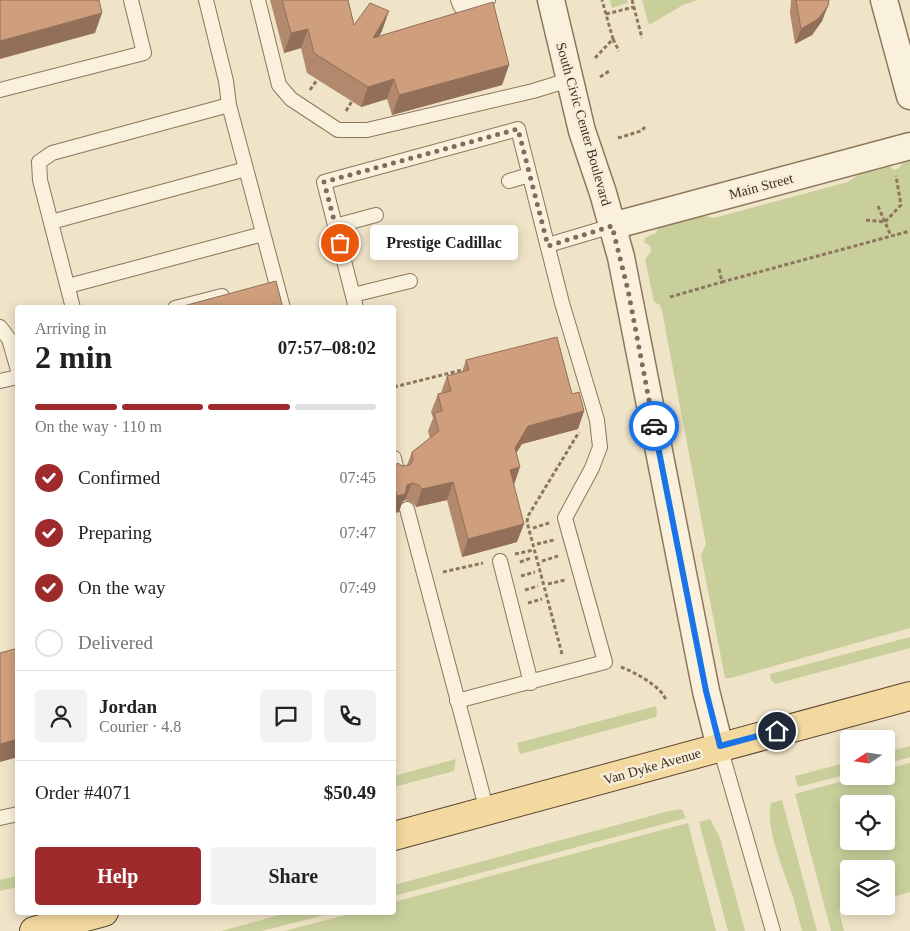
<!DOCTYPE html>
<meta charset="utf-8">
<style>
:root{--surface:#fff;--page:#f2f2f2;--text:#222;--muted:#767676;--line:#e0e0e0;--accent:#9e2a2b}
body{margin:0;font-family:"Times New Roman",serif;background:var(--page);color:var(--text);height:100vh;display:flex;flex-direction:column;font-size:19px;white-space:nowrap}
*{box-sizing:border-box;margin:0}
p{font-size:16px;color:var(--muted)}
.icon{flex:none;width:28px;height:28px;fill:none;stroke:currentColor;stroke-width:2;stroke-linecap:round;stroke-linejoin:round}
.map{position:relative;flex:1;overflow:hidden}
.drawer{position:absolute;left:15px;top:305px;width:381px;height:610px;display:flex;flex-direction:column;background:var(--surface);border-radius:5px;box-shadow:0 2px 12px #0003}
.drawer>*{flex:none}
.needle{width:32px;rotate:257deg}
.tools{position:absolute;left:840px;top:730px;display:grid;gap:10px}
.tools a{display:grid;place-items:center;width:55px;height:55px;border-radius:5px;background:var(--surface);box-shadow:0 2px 12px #0003;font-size:25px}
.pin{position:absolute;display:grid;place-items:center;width:42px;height:42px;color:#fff;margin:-21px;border:2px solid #fff;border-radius:50%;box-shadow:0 1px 5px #0007}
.courier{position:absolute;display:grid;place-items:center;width:50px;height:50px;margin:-25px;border:4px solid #1a73e8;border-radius:50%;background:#fff;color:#222;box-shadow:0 1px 6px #0007}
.bubble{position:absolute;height:35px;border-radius:5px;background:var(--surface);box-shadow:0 2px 12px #0003;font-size:16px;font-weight:800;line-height:35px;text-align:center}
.overview em{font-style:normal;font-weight:800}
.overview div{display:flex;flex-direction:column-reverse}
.overview{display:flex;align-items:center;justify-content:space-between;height:85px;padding:0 20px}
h1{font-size:32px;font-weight:800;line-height:38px}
.bar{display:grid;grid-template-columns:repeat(4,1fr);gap:8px 5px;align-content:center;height:60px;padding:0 20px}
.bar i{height:6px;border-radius:4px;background:var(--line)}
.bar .active{background:var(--accent)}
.bar p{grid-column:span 4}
.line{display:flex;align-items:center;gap:12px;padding:0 20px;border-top:1px solid var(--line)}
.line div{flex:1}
.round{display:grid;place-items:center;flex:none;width:52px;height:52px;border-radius:5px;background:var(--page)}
ol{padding:0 20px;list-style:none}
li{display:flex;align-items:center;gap:15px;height:55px}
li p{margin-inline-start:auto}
li .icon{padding:5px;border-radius:50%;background:var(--accent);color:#fff;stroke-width:4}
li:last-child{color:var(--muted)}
li i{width:28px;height:28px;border:2px solid var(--line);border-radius:50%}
.action{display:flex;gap:10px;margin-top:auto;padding:10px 20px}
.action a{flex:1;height:58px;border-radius:5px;background:var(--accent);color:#fff;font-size:20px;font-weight:800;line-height:58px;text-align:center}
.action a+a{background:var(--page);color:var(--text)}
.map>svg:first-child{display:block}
.green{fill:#c9cf9b;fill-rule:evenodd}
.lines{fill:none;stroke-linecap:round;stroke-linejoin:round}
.lane-casing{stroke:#8d765c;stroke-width:16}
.street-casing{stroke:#8d765c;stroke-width:29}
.primary-casing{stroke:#5b4430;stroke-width:30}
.path{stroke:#8d765c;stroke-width:3;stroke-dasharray:4 2.5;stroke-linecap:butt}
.lane{stroke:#faf1dc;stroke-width:14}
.street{stroke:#faf1dc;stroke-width:26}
.primary{stroke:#f3d9a0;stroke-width:28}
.wall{fill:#b2896c}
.shaded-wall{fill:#916f58}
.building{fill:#cf9f7d;stroke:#916f58}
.done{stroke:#7c6e5b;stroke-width:5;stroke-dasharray:0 9}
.route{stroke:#1a73e8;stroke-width:6}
.labels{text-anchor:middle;stroke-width:5;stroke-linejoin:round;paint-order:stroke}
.street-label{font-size:14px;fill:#3d2e20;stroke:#f7eed8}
</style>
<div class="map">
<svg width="910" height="931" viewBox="0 0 910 931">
<rect width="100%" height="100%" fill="#f0e4c8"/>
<g class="green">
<path d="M610 0H627L628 3 612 8Z"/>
<path d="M642 0H698L683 5 649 25Z"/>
<path d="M910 160V628L731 678H725L701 555 706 544 662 311 660 305 654 302 645 259 651 252 650 246 644 242 645 238 656 233 658 226 700 215 714 218 848 182 864 171 888 165 894 170 899 168 903 162Z"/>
<path d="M910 637V648L775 684 771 680 770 674Z"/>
<path d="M656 706 657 712 656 717 520 754 517 743Z"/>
<path d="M910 746V757L886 764V752Z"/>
<path d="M456 759 454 771 394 787V776Z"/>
<path d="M849 762V774L798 787 795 776Z"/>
<path d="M910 763V892L886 899V869H849V906H858L839 911 844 931H831L795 794 861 776H886V769ZM849 804H886V841H849Z"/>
<path d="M782 800 817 931H802C799 920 796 908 793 897 785 874 764 825 771 803Z"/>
<path d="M682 809 686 818 394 896V885L669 811Z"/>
<path d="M710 819 720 838 745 931H728L699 822Z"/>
<path d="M688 823 716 931H284L353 913 394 912V902Z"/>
<path d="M17 876V887L0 891V880Z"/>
<path d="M290 912 332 913 262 931H221Z"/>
</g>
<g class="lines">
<g class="lane-casing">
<g id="lane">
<path d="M206 0 226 81 229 105"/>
<path d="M258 0 279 85 291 99 338 130H367L533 91 569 80"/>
<path d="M458 0 461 7 488 0"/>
<path d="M0 90 144 53 131 0"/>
<path d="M509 181 529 175"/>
<path d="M51 222 246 169"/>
<path d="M335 226 376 215"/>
<path d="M548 245 612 226"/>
<path d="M68 286 263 234"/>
<path d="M353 295 410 281"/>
<path d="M73 308 40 180 39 162 52 153 229 105 283 308"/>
<path d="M175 308 222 296"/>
<path d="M356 308 324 182 518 129 562 303 597 420 600 447 592 468 565 518 605 662 457 701"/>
<path d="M0 327 9 339 18 370"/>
<path d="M0 381 18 377"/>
<path d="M394 458 398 476"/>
<path d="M407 509 487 811"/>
<path d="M500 561 531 683"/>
<path d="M720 747 773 931"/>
<path d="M0 818 18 814"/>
</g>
</g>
<g class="street-casing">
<g id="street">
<path d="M551 0 582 131 603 193 621 257 706 691 720 747"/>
<path d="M884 0 910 96"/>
<path d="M612 226 910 146"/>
</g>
</g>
<g class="primary-casing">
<g id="primary">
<path d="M394 836 910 696"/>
<path d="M34 931 104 912"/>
</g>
</g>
<g class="path">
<path d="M632 0 642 38"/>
<path d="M606 14 634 7"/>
<path d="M613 39 619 51"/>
<path d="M595 58 613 39 602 0"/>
<path d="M600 77 611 70"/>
<path d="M310 90 317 80"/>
<path d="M346 111 352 101"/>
<path d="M618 138 641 131 645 127"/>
<path d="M878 206 891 236"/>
<path d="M866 220 885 222 901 205 896 176"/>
<path d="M719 269 722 282 910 231"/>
<path d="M670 297 722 282"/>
<path d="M394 387 466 369"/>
<path d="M533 528 549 523"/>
<path d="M537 544 554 540"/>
<path d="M515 554 534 550"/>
<path d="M542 561 558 556"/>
<path d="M520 562 531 558"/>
<path d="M443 572 483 563"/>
<path d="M521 576 535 572"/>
<path d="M548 584 565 580"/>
<path d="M525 590 538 586"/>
<path d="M528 603 542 599"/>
<path d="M562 654 527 522 528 516 579 432"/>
<path d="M621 667C634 672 661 686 666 700"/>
</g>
<use href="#lane" class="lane"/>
<use href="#street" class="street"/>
<use href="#primary" class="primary"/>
</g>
<g class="wall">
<path d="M270 0H348L354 25 382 31 379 36 509 65 502 85 392 115 387 99 361 107 307 73 301 48 284 53Z"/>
<path d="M791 0H829L822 21 812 35 795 44 790 13Z"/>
<path d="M466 360 572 394 584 411 578 429 522 444 516 453 514 484 517 542 462 557 447 500 416 507 413 503 405 500 402 502 399 512 394 513V466H402L407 465 412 452 430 439 428 431 433 418 431 412 438 394 441 393 447 376 462 372Z"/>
</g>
<g class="shaded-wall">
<path d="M828 6 822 21 812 35 795 44 801 29Z"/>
<path d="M389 11 382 31 366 58 373 38Z"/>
<path d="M102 13 95 33 0 59V41Z"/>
<path d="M308 29 301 48 284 53 291 33Z"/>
<path d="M509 65 502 85 392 115 399 95Z"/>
<path d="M394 79 387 99 361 107 368 87Z"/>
<path d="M584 411 578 429 522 444 508 466 515 448 528 426Z"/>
<path d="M520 467 514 485 510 470Z"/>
<path d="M453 482 447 500 416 507 422 489Z"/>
<path d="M412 483 405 500 402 502 399 512 394 513V505L397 496 407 485Z"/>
<path d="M524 524 517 542 462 557 468 539Z"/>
<path d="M18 739V757L0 762V744Z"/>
</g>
<g class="building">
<path d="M0 0H99L102 13 0 41Z"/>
<path d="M282 0H348L354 25 370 3 389 11 373 38 493 2 509 65 399 95 394 79 368 87 314 53 308 29 291 33Z"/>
<path d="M796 0H829L828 6 818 19 801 29Z"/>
<path d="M276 281 283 308H176Z"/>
<path d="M557 337 572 394 579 392 584 411 528 426 515 448 520 467 510 470 524 524 468 539 453 482 422 489 419 485 412 483 407 485 405 494 397 496 394 484V466L398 463 402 466 410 465 413 460 412 452 439 431 434 413 442 411 438 394 451 391 447 376 469 370 466 360Z"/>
<path d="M18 648V739L0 744V653Z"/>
</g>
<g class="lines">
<path class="done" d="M340 243 324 182 518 129 548 246 612 226 628 290 654 426"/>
<path class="route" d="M654 426 706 691 720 746 777 731"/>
</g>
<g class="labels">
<g class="street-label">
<text transform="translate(584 124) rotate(74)" y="5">South Civic Center Boulevard</text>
<text transform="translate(761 186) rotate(-15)" y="5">Main Street</text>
<text transform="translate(652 766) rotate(-16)" y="5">Van Dyke Avenue</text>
</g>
</g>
</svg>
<div class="tools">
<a><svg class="needle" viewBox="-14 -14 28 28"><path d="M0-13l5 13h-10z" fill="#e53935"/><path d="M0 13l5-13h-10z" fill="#767676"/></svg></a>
<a><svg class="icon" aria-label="locate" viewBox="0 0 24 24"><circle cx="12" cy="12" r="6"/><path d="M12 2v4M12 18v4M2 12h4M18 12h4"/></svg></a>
<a><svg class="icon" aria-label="layers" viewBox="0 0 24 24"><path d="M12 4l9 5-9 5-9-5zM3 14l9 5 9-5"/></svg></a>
</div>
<div class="pin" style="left:340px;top:243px;background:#ea580c"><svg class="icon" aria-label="bag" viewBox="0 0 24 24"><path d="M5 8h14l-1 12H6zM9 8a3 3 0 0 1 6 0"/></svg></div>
<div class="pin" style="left:777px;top:731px;background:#1f2937"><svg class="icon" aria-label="home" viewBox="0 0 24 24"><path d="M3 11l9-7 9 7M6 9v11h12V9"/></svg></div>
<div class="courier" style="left:654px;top:426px"><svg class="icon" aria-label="car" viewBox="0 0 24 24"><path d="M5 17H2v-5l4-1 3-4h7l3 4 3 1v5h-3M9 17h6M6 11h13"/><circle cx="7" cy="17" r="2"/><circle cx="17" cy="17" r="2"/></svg></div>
<div class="bubble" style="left:370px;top:225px;width:148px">Prestige Cadillac</div>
<section class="drawer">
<div class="overview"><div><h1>2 min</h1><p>Arriving in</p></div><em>07:57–08:02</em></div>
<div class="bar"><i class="active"></i><i class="active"></i><i class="active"></i><i></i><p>On the way · 110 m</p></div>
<ol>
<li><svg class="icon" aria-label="check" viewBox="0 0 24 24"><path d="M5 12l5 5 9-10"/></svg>Confirmed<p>07:45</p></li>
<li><svg class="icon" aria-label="check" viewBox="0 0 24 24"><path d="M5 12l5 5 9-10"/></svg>Preparing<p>07:47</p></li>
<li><svg class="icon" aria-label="check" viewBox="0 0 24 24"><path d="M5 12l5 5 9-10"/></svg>On the way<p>07:49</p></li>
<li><i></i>Delivered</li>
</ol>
<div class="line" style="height:90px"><a class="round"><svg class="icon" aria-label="person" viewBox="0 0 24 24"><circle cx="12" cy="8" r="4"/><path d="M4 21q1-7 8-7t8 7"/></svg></a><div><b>Jordan</b><p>Courier · 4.8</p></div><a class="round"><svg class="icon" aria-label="chat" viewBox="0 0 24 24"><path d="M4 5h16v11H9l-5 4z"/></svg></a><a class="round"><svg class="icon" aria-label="phone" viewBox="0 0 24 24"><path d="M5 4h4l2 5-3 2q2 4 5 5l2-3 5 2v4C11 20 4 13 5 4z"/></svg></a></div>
<div class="line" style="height:65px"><div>Order #4071</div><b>$50.49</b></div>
<div class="action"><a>Help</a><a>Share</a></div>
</section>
</div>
